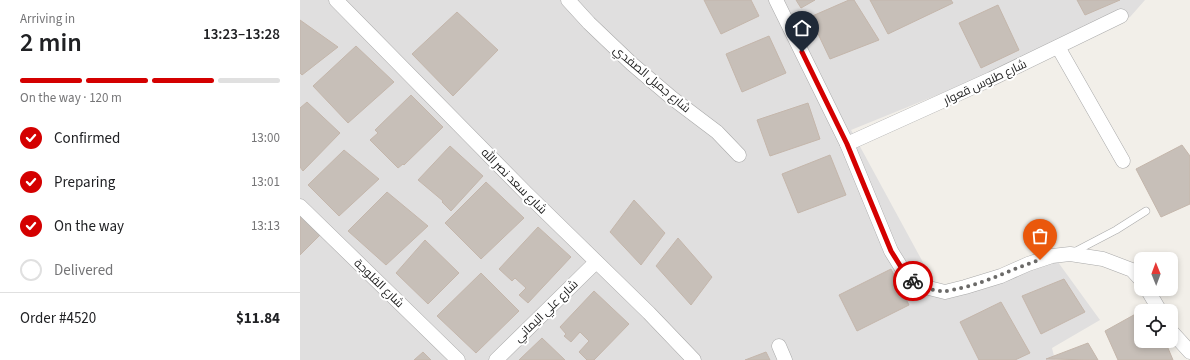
<!DOCTYPE html>
<meta charset="utf-8">
<style>
:root{--surface:#fff;--page:#f6f6f6;--text:#202124;--muted:#757577;--line:#e0e0e0;--accent:#d40000}
body{margin:0;font-family:"Source Sans 3",Cairo,sans-serif;background:var(--page);color:var(--text);height:100vh;display:flex;flex-direction:column;font-size:15px;white-space:nowrap}
*{box-sizing:border-box;margin:0}
p{font-size:13px;color:var(--muted)}
.icon{flex:none;width:22px;height:22px;fill:none;stroke:currentColor;stroke-width:2;stroke-linecap:round;stroke-linejoin:round}
.map{position:relative;flex:1;overflow:hidden}
.drawer{display:flex;flex-direction:column;background:var(--surface);width:300px}
.drawer>*{flex:none}
.needle{width:26px;rotate:359deg}
.tools{position:absolute;left:834px;top:252px;display:grid;gap:8px}
.tools a{display:grid;place-items:center;width:44px;height:44px;border-radius:8px;background:var(--surface);box-shadow:0 2px 6px #0003;font-size:20px}
.pin{position:absolute;display:grid;place-items:center;width:34px;height:34px;color:#fff;margin:-41px -17px;border-radius:50% 50% 50% 0;rotate:-45deg;box-shadow:0 0 4px #0007}
.pin .icon{rotate:45deg}
.courier{position:absolute;display:grid;place-items:center;width:40px;height:40px;margin:-20px;border:3px solid #d40000;border-radius:50%;background:#fff;color:#222;box-shadow:0 1px 5px #0007}
.headline em{font-style:normal;font-weight:600}
.headline div{display:flex;flex-direction:column-reverse}
.headline{display:flex;align-items:center;justify-content:space-between;height:68px;padding:0 20px}
h1{font-size:26px;font-weight:600;line-height:30px}
.bar{display:grid;grid-template-columns:repeat(4,1fr);gap:6px 4px;align-content:center;height:48px;padding:0 20px}
.bar i{height:5px;border-radius:3px;background:var(--line)}
.bar .on{background:var(--accent)}
.bar p{grid-column:span 4}
.line{display:flex;align-items:center;gap:10px;padding:0 20px;border-top:1px solid var(--line)}
.line div{flex:1}
ol{padding:0 20px;list-style:none}
li{display:flex;align-items:center;gap:12px;height:44px}
li p{margin-inline-start:auto}
li .icon{padding:4px;border-radius:50%;background:var(--accent);color:#fff;stroke-width:4}
li:last-child{color:var(--muted)}
li i{width:22px;height:22px;border:2px solid var(--line);border-radius:50%}
main{display:flex;flex:1;min-height:0}
.map>svg:first-child{display:block}
.residential{fill:#e0dfdf}
.building{fill:#c7bfb8;stroke:#c4b6ab}
.lines{fill:none;stroke-linecap:round;stroke-linejoin:round}
.service-casing{stroke:#a9a9a9;stroke-width:8}
.minor-casing{stroke:#a9a9a9;stroke-width:15}
.service{stroke:#fff;stroke-width:7}
.minor{stroke:#fff;stroke-width:14}
.done{stroke:#6b6a68;stroke-width:4;stroke-dasharray:0 7.2}
.route{stroke:#d40000;stroke-width:5}
.labels{text-anchor:middle;stroke-width:4;stroke-linejoin:round;paint-order:stroke}
.street-label{font-size:12px;fill:#222;stroke:#fff}
</style>
<main>
<section class="drawer">
<div class="headline"><div><h1>2 min</h1><p>Arriving in</p></div><em>13:23–13:28</em></div>
<div class="bar"><i class="on"></i><i class="on"></i><i class="on"></i><i></i><p>On the way · 120 m</p></div>
<ol>
<li><svg class="icon" aria-label="check" viewBox="0 0 24 24"><path d="M5 12l5 5 9-10"/></svg>Confirmed<p>13:00</p></li>
<li><svg class="icon" aria-label="check" viewBox="0 0 24 24"><path d="M5 12l5 5 9-10"/></svg>Preparing<p>13:01</p></li>
<li><svg class="icon" aria-label="check" viewBox="0 0 24 24"><path d="M5 12l5 5 9-10"/></svg>On the way<p>13:13</p></li>
<li><i></i>Delivered</li>
</ol>
<div class="line" style="height:52px"><div>Order #4520</div><b>$11.84</b></div>
</section>
<div class="map">
<svg width="890" height="360" viewBox="0 0 890 360">
<rect width="100%" height="100%" fill="#f2efe9"/>
<path class="residential" d="M0 0H845L830 17 551 130 638 290 755 258 800 320 752 348 755 360H0Z"/>
<g class="building">
<path d="M404 0H451L459 16 421 34Z"/>
<path d="M496 0H515L501 8Z"/>
<path d="M549 0H554L579 40 530 59 510 17Z"/>
<path d="M570 0H651L653 3 588 34Z"/>
<path d="M777 0H820L785 15Z"/>
<path d="M698 5 719 50 681 68 659 23Z"/>
<path d="M157 12 198 50 153 96 112 54Z"/>
<path d="M0 20 38 47 2 75 0 73Z"/>
<path d="M469 36 486 73 442 92 426 54Z"/>
<path d="M56 46 94 82 48 123 13 86Z"/>
<path d="M111 95 143 127 104 165 103 164 98 168 70 140 78 133 75 130Z"/>
<path d="M7 102 40 133 3 171 0 167V108Z"/>
<path d="M508 103 520 139 470 156 457 120Z"/>
<path d="M882 145 890 156V204L861 217 836 169Z"/>
<path d="M150 146 183 176 151 211 142 202 143 201 118 180Z"/>
<path d="M44 150 79 179 39 216 8 185Z"/>
<path d="M530 155 546 195 498 213 482 174Z"/>
<path d="M186 182 224 218 181 259 145 223Z"/>
<path d="M87 192 128 226 86 265 48 231Z"/>
<path d="M334 200 365 233 341 265 310 232Z"/>
<path d="M0 214 21 234 0 255Z"/>
<path d="M238 227 271 257 228 303 219 295 226 288 215 278 212 281 199 269Z"/>
<path d="M378 238 412 277 391 305 356 266Z"/>
<path d="M125 240 159 273 128 304 96 273Z"/>
<path d="M591 269 609 305 557 331 539 295Z"/>
<path d="M181 273 219 311 176 353 137 316Z"/>
<path d="M764 279 785 312 741 334 722 296Z"/>
<path d="M294 291 329 324 294 360H287L279 352 289 341 280 332 271 342 264 336 266 334 260 327Z"/>
<path d="M701 302 730 353 715 360H679L660 322Z"/>
<path d="M849 307 851 311H841Z"/>
<path d="M841 311V341H865L873 360H818L805 331Z"/>
<path d="M242 338 265 360H219Z"/>
<path d="M788 343 798 360 746 359Z"/>
<path d="M123 352 131 360H114Z"/>
<path d="M466 352 470 360H445Z"/>
</g>
<g class="lines">
<g class="service-casing">
<path id="service" d="M774 252 816 230 846 211"/>
</g>
<g class="minor-casing">
<g id="minor">
<path d="M36 0 226 193 349 313 394 360"/>
<path d="M268 0 289 23 332 64 372 98 417 132 439 155"/>
<path d="M476 0 547 144 591 251 606 275 614 282 625 287 645 292 665 287 701 276 728 264 752 256 770 254 803 259 832 270 841 280"/>
<path d="M758 47 823 161"/>
<path d="M547 144 691 79 821 16"/>
<path d="M0 206 158 360"/>
<path d="M847 289 860 311"/>
<path d="M871 331 890 352"/>
<path d="M479 346 485 360"/>
<path d="M196 360 296 262"/>
</g>
</g>
<use href="#service" class="service"/>
<use href="#minor" class="minor"/>
</g>
<g class="lines">
<path class="done" d="M613 281C621 286 635 292 645 291 650 291 656 289 661 288 689 282 713 268 740 260"/>
<path class="route" d="M502 52 547 144 591 251 606 275 613 281"/>
</g>
<g class="labels">
<g class="street-label">
<text transform="translate(352 79) rotate(40)" y="4">شارع جميل الصفدي</text>
<text transform="translate(685 82) rotate(-25)" y="4">شارع طنوس قعوار</text>
<text transform="translate(214 181) rotate(45)" y="4">شارع سعد نصر الله</text>
<text transform="translate(79 283) rotate(44)" y="4">شارع الفلوجة</text>
<text transform="translate(246 311) rotate(-44)" y="4">شارع علي اليماني</text>
</g>
</g>
</svg>
<div class="tools">
<a><svg class="needle" viewBox="-14 -14 28 28"><path d="M0-13l5 13h-10z" fill="#e53935"/><path d="M0 13l5-13h-10z" fill="#757577"/></svg></a>
<a><svg class="icon" aria-label="locate" viewBox="0 0 24 24"><circle cx="12" cy="12" r="6"/><path d="M12 2v4M12 18v4M2 12h4M18 12h4"/></svg></a>
</div>
<div class="pin" style="left:740px;top:260px;background:#ea580c"><svg class="icon" aria-label="bag" viewBox="0 0 24 24"><path d="M5 8h14l-1 12H6zM9 8a3 3 0 0 1 6 0"/></svg></div>
<div class="pin" style="left:502px;top:52px;background:#1f2937"><svg class="icon" aria-label="home" viewBox="0 0 24 24"><path d="M3 11l9-7 9 7M6 9v11h12V9"/></svg></div>
<div class="courier" style="left:613px;top:281px"><svg class="icon" aria-label="bike" viewBox="0 0 24 24"><circle cx="6" cy="16" r="4"/><circle cx="18" cy="16" r="4"/><path d="M6 16l4-8h5l3 8M10 8l3 8H6M13 5h3"/></svg></div>
</div>
</main>
